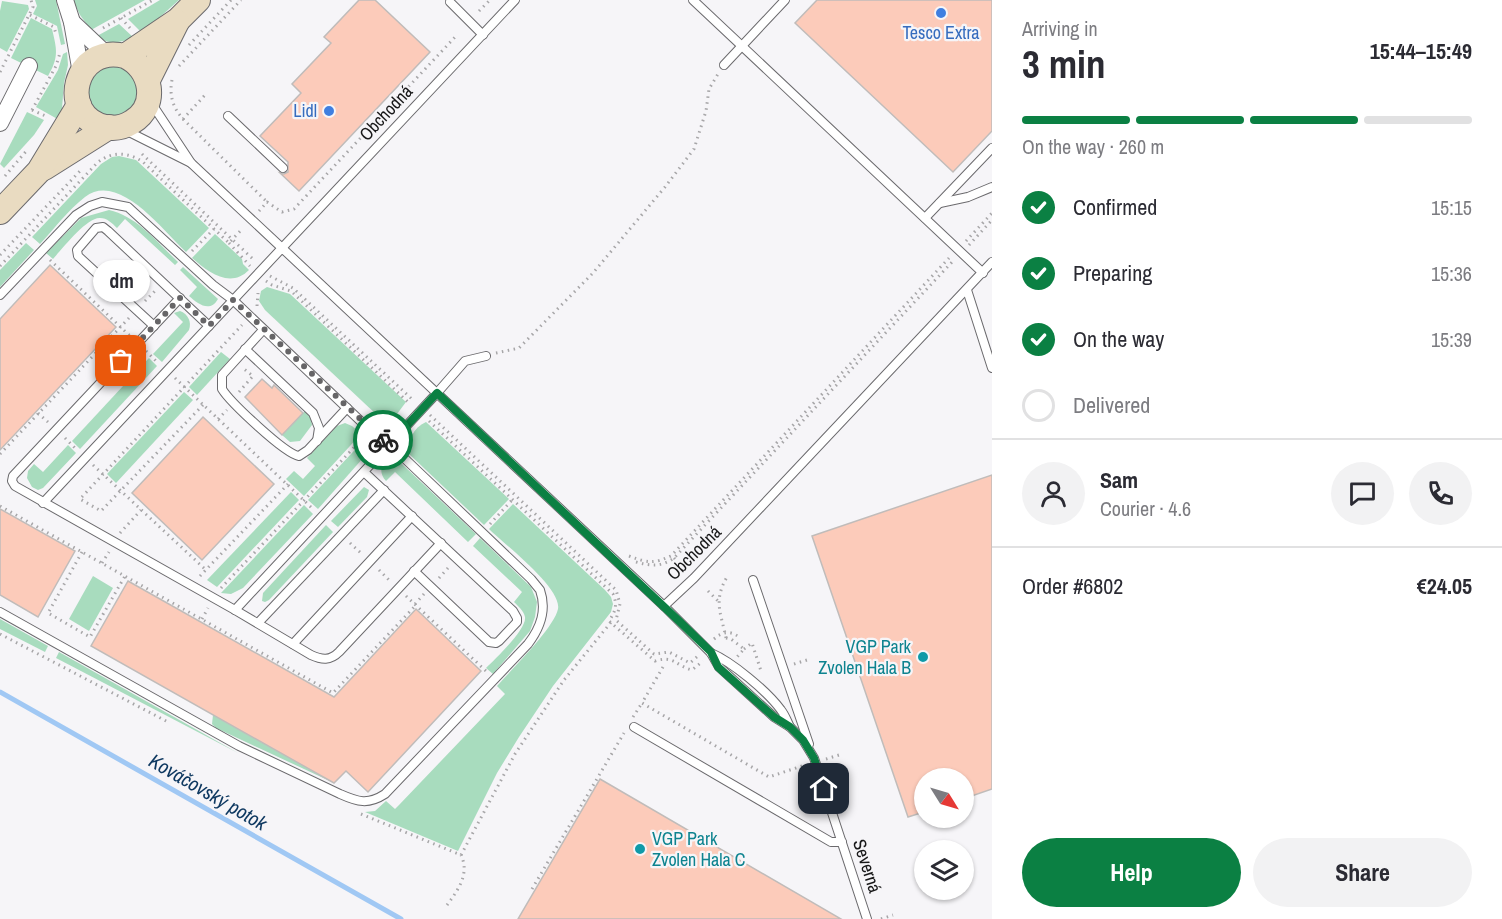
<!DOCTYPE html>
<meta charset="utf-8">
<style>
:root{--surface:#fff;--page:#f2f2f3;--text:#2b2b33;--muted:#7c7c81;--line:#e1e1e2;--accent:#0b8043}
body{margin:0;font-family:"Archivo Narrow",sans-serif;background:var(--page);color:var(--text);height:100vh;display:flex;flex-direction:column;font-size:22px;white-space:nowrap}
*{box-sizing:border-box;margin:0}
p{font-size:20px;color:var(--muted)}
.icon{flex:none;width:33px;height:33px;fill:none;stroke:currentColor;stroke-width:2;stroke-linecap:round;stroke-linejoin:round}
.map{position:relative;flex:1;overflow:hidden}
.details{display:flex;flex-direction:column;background:var(--surface);width:510px}
.details>*{flex:none}
.needle{width:39px;rotate:127deg}
.fabs{position:absolute;left:914px;top:768px;display:grid;gap:12px}
.fabs a{display:grid;place-items:center;width:60px;height:60px;border-radius:50%;background:var(--surface);box-shadow:0 2px 4px #0004;font-size:30px}
.pin{position:absolute;display:grid;place-items:center;width:51px;height:51px;color:#fff;margin:-26px;border-radius:12px;box-shadow:0 3px 9px #0006}
.courier{position:absolute;display:grid;place-items:center;width:60px;height:60px;margin:-30px;border:4px solid #0b8043;border-radius:50%;background:#fff;color:#222;box-shadow:0 2px 8px #0007}
.bubble{position:absolute;height:42px;border-radius:21px;background:var(--surface);box-shadow:0 2px 4px #0004;font-size:20px;font-weight:700;line-height:42px;text-align:center}
.headline em{font-style:normal;font-weight:700}
.headline div{display:flex;flex-direction:column-reverse}
.headline{display:flex;align-items:center;justify-content:space-between;height:102px;padding:0 30px}
h1{font-size:39px;font-weight:700;line-height:45px}
.bar{display:grid;grid-template-columns:repeat(4,1fr);gap:9px 6px;align-content:center;height:72px;padding:0 30px}
.bar i{height:8px;border-radius:4px;background:var(--line)}
.bar .selected{background:var(--accent)}
.bar p{grid-column:span 4}
.line{display:flex;align-items:center;gap:15px;padding:0 30px;border-top:2px solid var(--line)}
.line div{flex:1}
.round{display:grid;place-items:center;flex:none;width:63px;height:63px;border-radius:32px;background:var(--page)}
ol{padding:0 30px;list-style:none}
li{display:flex;align-items:center;gap:18px;height:66px}
li p{margin-inline-start:auto}
li .icon{padding:6px;border-radius:50%;background:var(--accent);color:#fff;stroke-width:4}
li:last-child{color:var(--muted)}
li i{width:33px;height:33px;border:3px solid var(--line);border-radius:50%}
.primary-button{display:flex;gap:12px;margin-top:auto;padding:12px 30px}
.primary-button a{flex:1;height:69px;border-radius:36px;background:var(--accent);color:#fff;font-size:24px;font-weight:700;line-height:69px;text-align:center}
.primary-button a+a{background:var(--page);color:var(--text)}
main{display:flex;flex:1;min-height:0}
.map>svg:first-child{display:block}
.green{fill:#a8dcbe}
.lines{fill:none;stroke-linecap:round;stroke-linejoin:round}
.stream{stroke:#a0c8f4;stroke-width:5}
.building{fill:#fccbba;stroke:#c0bcba;stroke-width:1.5}
.lane-casing{stroke:#6b6a6d;stroke-width:10}
.street-casing{stroke:#6b6a6d;stroke-width:18}
.secondary-casing{stroke:#6b6a6d;stroke-width:26}
.path{stroke:#a7a6a8;stroke-width:3;stroke-dasharray:1.5 4.5;stroke-linecap:butt}
.lane{stroke:#fff;stroke-width:8}
.street{stroke:#fff;stroke-width:16}
.secondary{stroke:#e9dbc1;stroke-width:24}
.done{stroke:#666567;stroke-width:6;stroke-dasharray:0 10.8}
.route{stroke:#0b8043;stroke-width:8}
.shop-dot{fill:#3f7fe0;stroke:#f6f5f8;stroke-width:2}
.culture-dot{fill:#0f9aa8;stroke:#f6f5f8;stroke-width:2}
.labels{text-anchor:middle;stroke-width:4.5;stroke-linejoin:round;paint-order:stroke}
.shop-label{font-size:18px;fill:#366cbe;stroke:#f6f5f8}
.street-label{font-size:18px;fill:#181819;stroke:#f6f5f8}
.culture-label{font-size:18px;fill:#0d838f;stroke:#f6f5f8;text-anchor:end}
.water-label{font-size:20px;font-style:italic;fill:#0f3961;stroke:#f6f5f8}
</style>
<main>
<div class="map">
<svg width="992" height="919" viewBox="0 0 992 919">
<rect width="100%" height="100%" fill="#f6f5f8"/>
<g class="green">
<path d="M35 0H56L65 44 61 45 57 26 33 14 37 6Z"/>
<path d="M73 0H145L91 30 80 15Z"/>
<path d="M160 0H179L142 33 128 19Z"/>
<path d="M2 1 28 5 29 9 7 52 0 48V11Z"/>
<path d="M31 18 52 29C57 50 59 57 48 76L11 58Z"/>
<path d="M119 24 134 38C119 42 110 46 97 36Z"/>
<path d="M67 52 68 65 64 83 61 121 36 107 58 70 63 54Z"/>
<path d="M106 63 133 70 140 103 113 122 85 104 91 72Z"/>
<path d="M27 112 44 120 34 135 4 168 0 164Z"/>
<path d="M119 156 136 160 209 228 186 252C163 231 119 171 85 197 68 210 54 229 40 244L32 237 101 164 112 157Z"/>
<path d="M109 210C137 216 158 243 178 262L175 265 125 219 117 228C112 223 107 218 100 218 87 217 62 249 53 259L46 253 81 218Z"/>
<path d="M215 234 242 259 243 264 249 270C230 289 208 272 192 258Z"/>
<path d="M26 243 34 250 0 287V270Z"/>
<path d="M183 267 218 299C210 313 198 304 189 296L197 287 180 270Z"/>
<path d="M267 287 290 294 406 402 397 414 386 420 378 416 265 310 259 301 261 291Z"/>
<path d="M180 311C188 314 192 322 189 330L162 362 153 354 183 322 174 313Z"/>
<path d="M221 352 230 359 197 395 189 387Z"/>
<path d="M149 358 157 366 80 449 72 441Z"/>
<path d="M184 392 193 400 116 483 107 474Z"/>
<path d="M305 411 311 418 312 425 300 441 290 442 282 435Z"/>
<path d="M426 422 509 499 484 525 408 453C408 440 413 428 426 422Z"/>
<path d="M345 423 352 426 361 434 304 496 286 479 294 471 303 479 315 466 307 458 337 426Z"/>
<path d="M365 439 367 447 364 457 318 509 308 500Z"/>
<path d="M68 445 76 453 43 488 38 490 32 487 27 478 28 471 34 464 43 472Z"/>
<path d="M393 459 402 464 476 534 468 542 395 472 386 481C378 472 380 462 393 459Z"/>
<path d="M364 487 369 490 367 497 338 527 331 521Z"/>
<path d="M291 492 299 500 217 587 207 580Z"/>
<path d="M513 504 605 590 611 597 613 604 611 612 553 686 519 737 497 773 458 851 365 812 375 811 386 801 395 809 399 805 505 694 497 686C511 670 554 628 558 609 562 588 504 544 489 529Z"/>
<path d="M304 505 313 514 243 588 231 594 221 593Z"/>
<path d="M326 525 333 532 269 600 265 602 262 601 263 593Z"/>
<path d="M480 538 531 587 537 602 535 617 530 631 493 674 486 668C495 659 527 629 525 617 524 611 518 606 514 602L522 592 473 546Z"/>
<path d="M93 576 113 588 89 631 69 619Z"/>
<path d="M0 619 48 646 45 652 0 629Z"/>
<path d="M59 652 238 753 56 658Z"/>
<path d="M213 715 334 783 216 728 212 724Z"/>
</g>
<g class="lines">
<path class="stream" d="M0 692 401 919"/>
</g>
<g class="building">
<path d="M359 0H375L430 52 299 191 280 173 284 174 288 172V162L260 136 301 93 292 84 331 43 324 37Z"/>
<path d="M817 0H992V131L953 172 795 23Z"/>
<path d="M50 265 116 327 0 450V319Z"/>
<path d="M262 379 272 388 274 385 303 413 282 435 245 397Z"/>
<path d="M203 417 274 484 202 560 132 493Z"/>
<path d="M992 475V789L963 799V778H924V812L908 817 812 536Z"/>
<path d="M0 509 75 551 38 617 0 595Z"/>
<path d="M128 581 334 697 416 609 481 671 368 792 346 771 334 783 91 646Z"/>
<path d="M600 779 841 919H518Z"/>
</g>
<g class="lines">
<g class="lane-casing">
<g id="lane">
<path d="M693 0 983 273"/>
<path d="M450 2 483 35"/>
<path d="M724 65 785 0"/>
<path d="M152 104 191 163 282 248 515 0"/>
<path d="M228 116 283 168"/>
<path d="M125 130 191 163"/>
<path d="M940 203 968 197 992 187"/>
<path d="M925 218 992 148"/>
<path d="M967 290 992 368"/>
<path d="M0 295 76 215 90 206 102 202 128 207 213 285 233 300 370 430 403 457 531 579 540 590C547 610 541 627 528 644L385 794C368 805 358 802 340 794L239 746 0 612"/>
<path d="M180 298 13 476 12 481 15 486 235 610 311 655C322 660 330 661 339 652L441 543"/>
<path d="M154 326 78 256 77 250 96 228 103 227 108 231 209 326"/>
<path d="M263 330 222 375V389C230 402 285 454 299 456L308 450 347 408"/>
<path d="M245 349 313 413 319 428 317 441"/>
<path d="M364 472 513 611 517 618V622L499 641 496 643 489 642 414 571"/>
<path d="M43 503 282 248 664 606 694 578 992 262"/>
<path d="M753 580 809 744"/>
<path d="M664 606 711 653 719 667 774 717 790 727 803 740 814 758 867 919"/>
<path d="M235 610 437 393 465 361 486 356"/>
<path d="M258 623 384 490"/>
<path d="M293 644 412 516"/>
<path d="M711 653C732 662 767 691 781 710 785 715 787 721 790 727"/>
<path d="M634 727 831 842H842"/>
</g>
</g>
<g class="street-casing">
<g id="street">
<path d="M65 0 72 22 81 73"/>
<path d="M72 22 107 55"/>
<path d="M0 123 29 66"/>
</g>
</g>
<g class="secondary-casing">
<g id="secondary">
<path d="M125 56C152 68 159 106 132 122 124 127 114 129 105 127 57 116 74 43 125 56L178 20 198 0"/>
<path d="M148 80 177 22"/>
<path d="M44 168 109 127"/>
<path d="M0 212 39 171 79 105"/>
</g>
</g>
<g class="path">
<path d="M479 11 490 0"/>
<path d="M30 15 54 27 56 34"/>
<path d="M121 18 130 28"/>
<path d="M103 28 153 0"/>
<path d="M189 45 231 0"/>
<path d="M179 66 241 0"/>
<path d="M0 72 33 7 31 0"/>
<path d="M172 80C169 95 173 108 183 119L205 95"/>
<path d="M32 110 56 66 60 53"/>
<path d="M32 110 48 117"/>
<path d="M183 119 267 202"/>
<path d="M142 154 255 261"/>
<path d="M5 176 28 149"/>
<path d="M259 211 267 202 282 212 294 209 456 36"/>
<path d="M966 241 992 213"/>
<path d="M229 243 250 266"/>
<path d="M969 245 992 220"/>
<path d="M192 251 214 229"/>
<path d="M0 255 81 170"/>
<path d="M50 260 130 336"/>
<path d="M0 266 98 162C113 151 128 152 143 162L229 243 243 228"/>
<path d="M270 276 293 288 414 401"/>
<path d="M266 281 272 285 291 291 410 404"/>
<path d="M145 301 155 291"/>
<path d="M257 306 258 293"/>
<path d="M146 351 158 363"/>
<path d="M496 353 519 348 593 273 665 187 694 149 706 111 709 89 718 74"/>
<path d="M175 378 314 510"/>
<path d="M239 392 253 376 244 369"/>
<path d="M203 405 101 511 80 499 242 325"/>
<path d="M38 413 48 422"/>
<path d="M430 415 616 590 620 604 616 620 654 654 669 652 690 663 699 655"/>
<path d="M218 419 227 410"/>
<path d="M429 421 613 594C618 605 615 612 609 621L655 661C674 655 676 666 692 670L703 661"/>
<path d="M65 438 77 450"/>
<path d="M0 454 129 318"/>
<path d="M93 465 206 570"/>
<path d="M0 506 333 693 416 605"/>
<path d="M490 524 512 500"/>
<path d="M120 533 141 510"/>
<path d="M350 543 361 553"/>
<path d="M82 552 48 613 90 637 125 576"/>
<path d="M629 556C648 563 653 564 671 556L949 258"/>
<path d="M674 558 681 565"/>
<path d="M636 562C650 566 662 567 674 558L954 260"/>
<path d="M102 563 109 552"/>
<path d="M379 570 389 580"/>
<path d="M200 576 288 484"/>
<path d="M439 578 448 568"/>
<path d="M221 588 363 438"/>
<path d="M708 591 718 601"/>
<path d="M406 596 487 672"/>
<path d="M415 604 424 594"/>
<path d="M202 619 208 608"/>
<path d="M0 634 168 722"/>
<path d="M726 638 731 639 744 649 737 657"/>
<path d="M726 638C721 613 713 601 727 577"/>
<path d="M714 639C722 632 730 630 739 637"/>
<path d="M744 649 752 643 761 671"/>
<path d="M794 664 807 660"/>
<path d="M663 667 642 703 769 777 805 765"/>
<path d="M633 717 642 703"/>
<path d="M826 759 839 755"/>
<path d="M361 814 461 855"/>
<path d="M461 855 515 754 564 680 612 621"/>
<path d="M532 889 624 733"/>
<path d="M447 905C458 890 470 874 461 855"/>
<path d="M881 919 893 915"/>
</g>
<use href="#lane" class="lane"/>
<use href="#street" class="street"/>
<use href="#secondary" class="secondary"/>
</g>
<g class="lines">
<path class="done" d="M121 361 180 298 209 326 233 300 383 440"/>
<path class="route" d="M383 440 389 445 437 393 678 620 711 652 718 667 774 717 790 727 803 740 814 758 824 789"/>
</g>
<g class="shop-dot">
<circle cx="941" cy="13" r="6"/>
<circle cx="329" cy="111" r="6"/>
</g>
<g class="culture-dot">
<circle cx="923" cy="657" r="6"/>
<circle cx="640" cy="849" r="6"/>
</g>
<g class="labels">
<g class="shop-label">
<text x="941" y="39">Tesco Extra</text>
<text x="317" y="117" text-anchor="end">Lidl</text>
</g>
<g class="street-label">
<text transform="translate(386 113) rotate(-47)" y="6">Obchodná</text>
<text transform="translate(694 553) rotate(-45)" y="6">Obchodná</text>
<text transform="translate(867 866) rotate(72)" y="6">Severná</text>
</g>
<g class="culture-label">
<text x="911" y="653">VGP Park<tspan x="911" dy="21">Zvolen Hala B</tspan></text>
<text x="652" y="845" text-anchor="start">VGP Park<tspan x="652" dy="21">Zvolen Hala C</tspan></text>
</g>
<g class="water-label">
<text transform="translate(208 792) rotate(30)" y="7">Kováčovský potok</text>
</g>
</g>
</svg>
<div class="fabs">
<a><svg class="needle" viewBox="-14 -14 28 28"><path d="M0-13l5 13h-10z" fill="#e53935"/><path d="M0 13l5-13h-10z" fill="#7c7c81"/></svg></a>
<a><svg class="icon" aria-label="layers" viewBox="0 0 24 24"><path d="M12 4l9 5-9 5-9-5zM3 14l9 5 9-5"/></svg></a>
</div>
<div class="pin" style="left:121px;top:361px;background:#ea580c"><svg class="icon" aria-label="bag" viewBox="0 0 24 24"><path d="M5 8h14l-1 12H6zM9 8a3 3 0 0 1 6 0"/></svg></div>
<div class="pin" style="left:824px;top:789px;background:#1f2937"><svg class="icon" aria-label="home" viewBox="0 0 24 24"><path d="M3 11l9-7 9 7M6 9v11h12V9"/></svg></div>
<div class="courier" style="left:383px;top:440px"><svg class="icon" aria-label="bike" viewBox="0 0 24 24"><circle cx="6" cy="16" r="4"/><circle cx="18" cy="16" r="4"/><path d="M6 16l4-8h5l3 8M10 8l3 8H6M13 5h3"/></svg></div>
<div class="bubble" style="left:93px;top:260px;width:57px">dm</div>
</div>
<section class="details">
<div class="headline"><div><h1>3 min</h1><p>Arriving in</p></div><em>15:44–15:49</em></div>
<div class="bar"><i class="selected"></i><i class="selected"></i><i class="selected"></i><i></i><p>On the way · 260 m</p></div>
<ol>
<li><svg class="icon" aria-label="check" viewBox="0 0 24 24"><path d="M5 12l5 5 9-10"/></svg>Confirmed<p>15:15</p></li>
<li><svg class="icon" aria-label="check" viewBox="0 0 24 24"><path d="M5 12l5 5 9-10"/></svg>Preparing<p>15:36</p></li>
<li><svg class="icon" aria-label="check" viewBox="0 0 24 24"><path d="M5 12l5 5 9-10"/></svg>On the way<p>15:39</p></li>
<li><i></i>Delivered</li>
</ol>
<div class="line" style="height:108px"><a class="round"><svg class="icon" aria-label="person" viewBox="0 0 24 24"><circle cx="12" cy="8" r="4"/><path d="M4 21q1-7 8-7t8 7"/></svg></a><div><b>Sam</b><p>Courier · 4.6</p></div><a class="round"><svg class="icon" aria-label="chat" viewBox="0 0 24 24"><path d="M4 5h16v11H9l-5 4z"/></svg></a><a class="round"><svg class="icon" aria-label="phone" viewBox="0 0 24 24"><path d="M5 4h4l2 5-3 2q2 4 5 5l2-3 5 2v4C11 20 4 13 5 4z"/></svg></a></div>
<div class="line" style="height:78px"><div>Order #6802</div><b>€24.05</b></div>
<div class="primary-button"><a>Help</a><a>Share</a></div>
</section>
</main>
